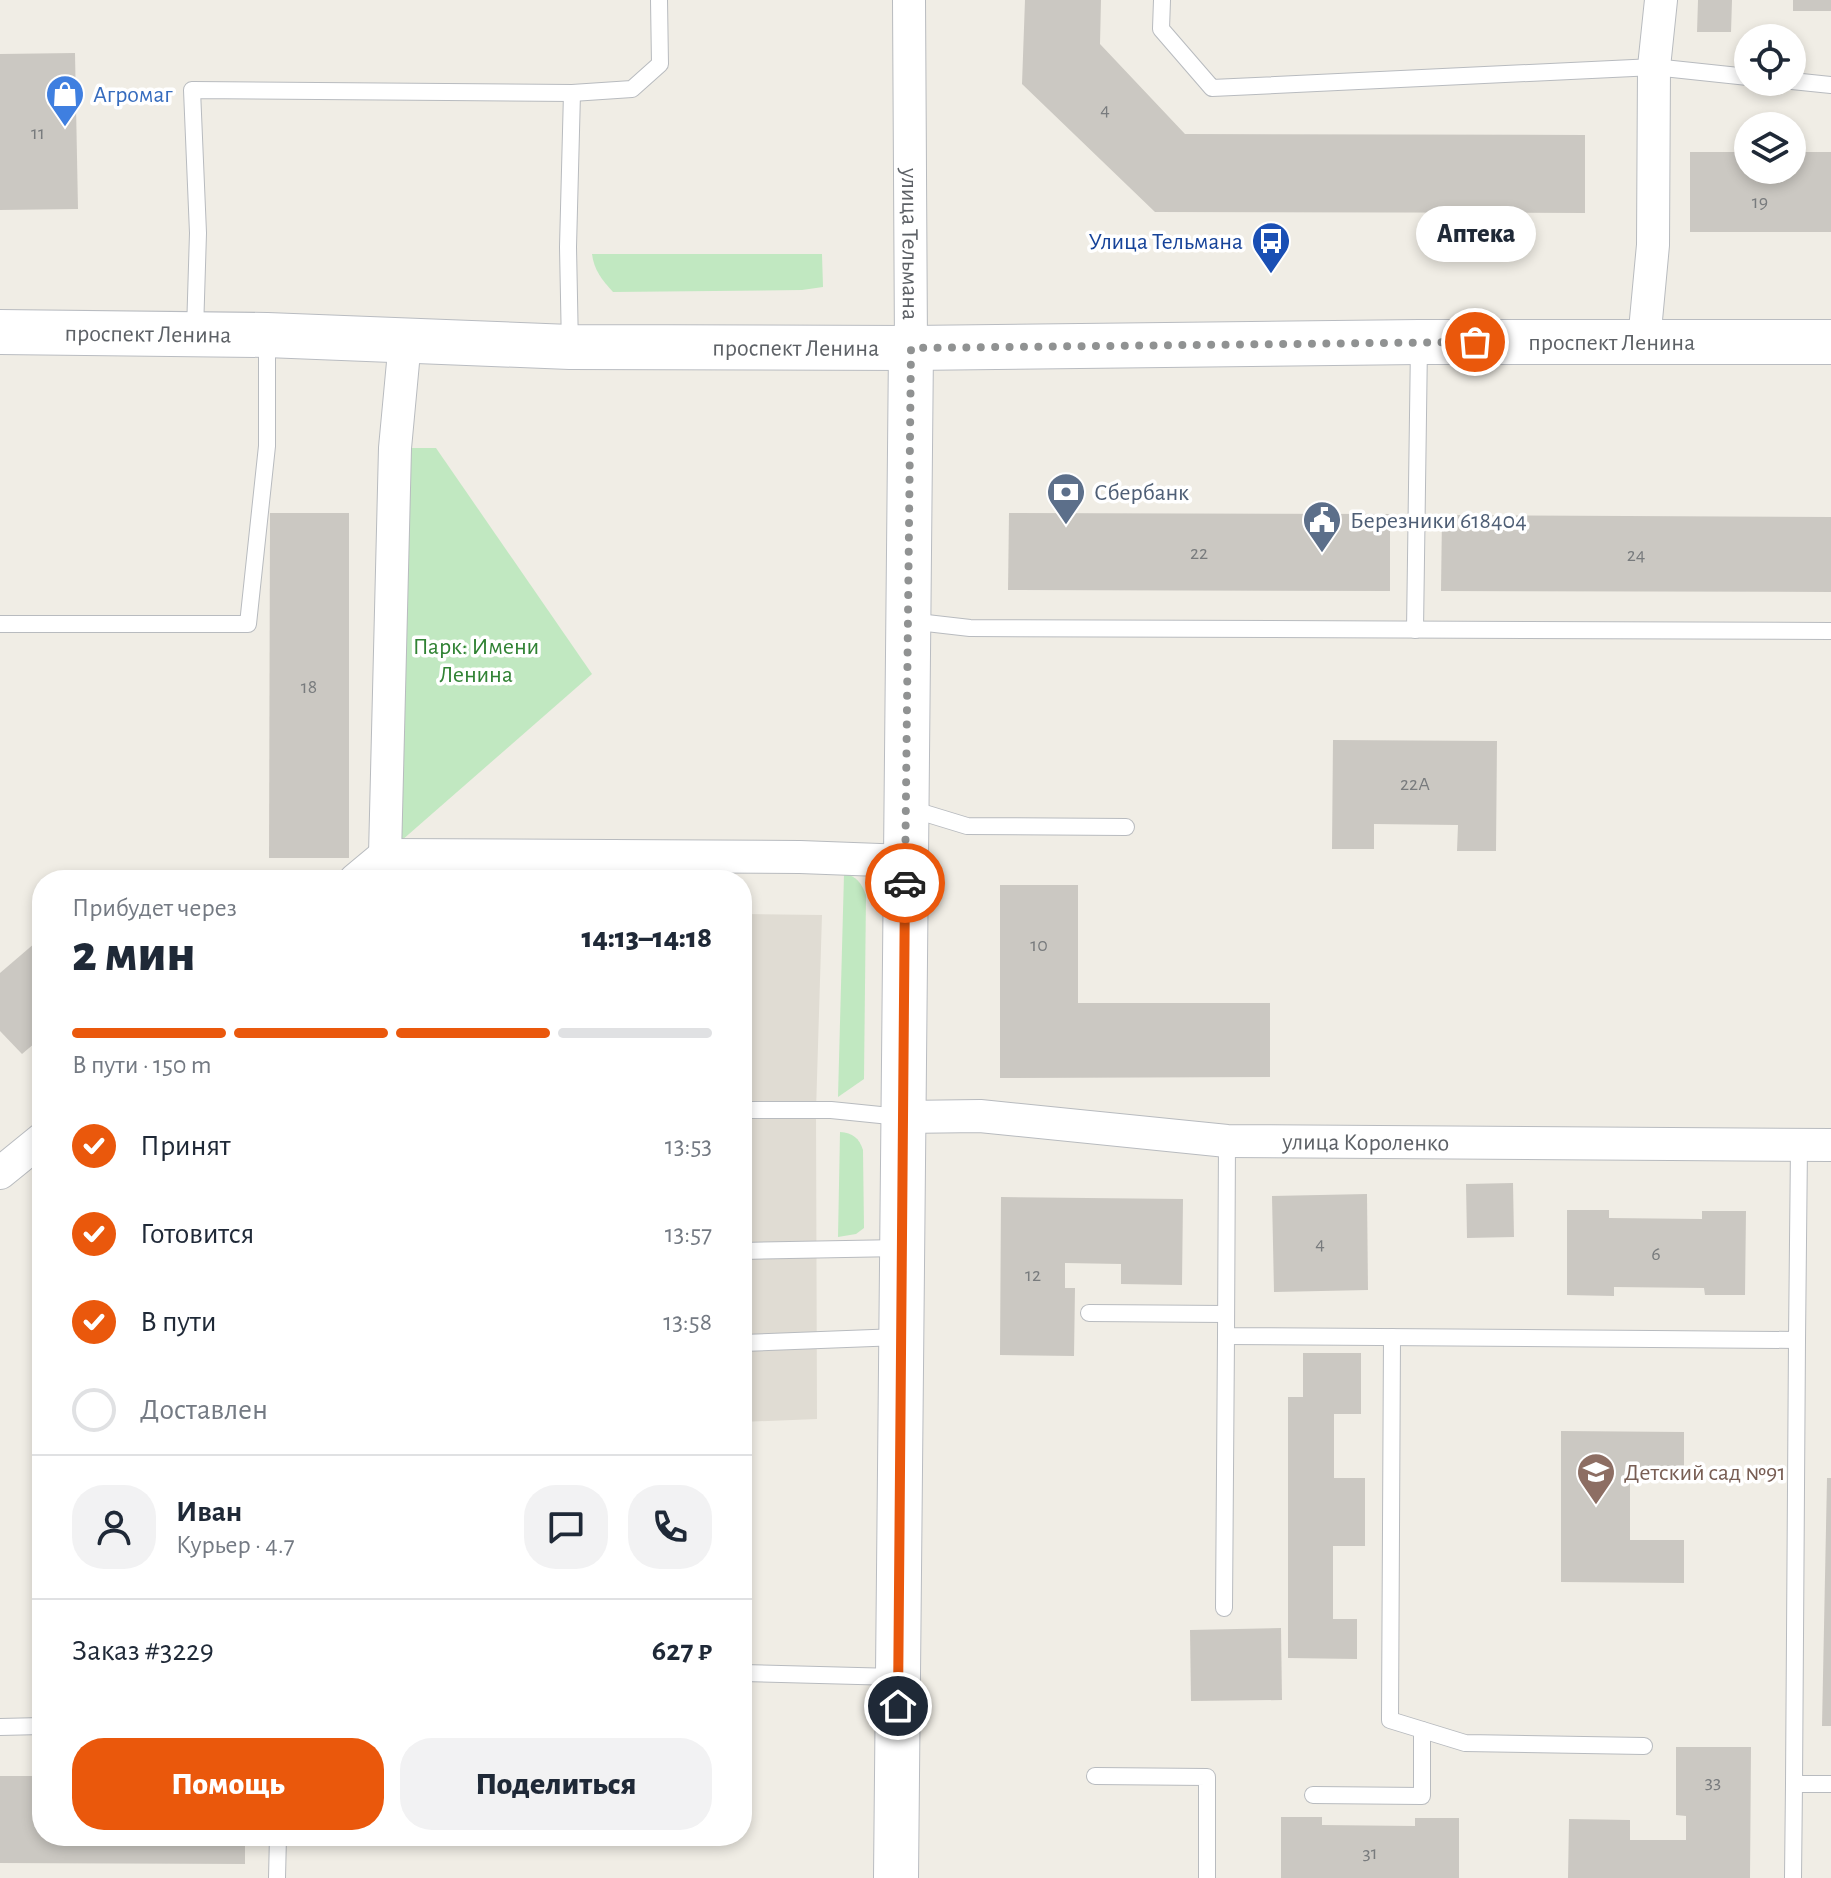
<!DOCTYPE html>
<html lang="ru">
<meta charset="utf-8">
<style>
:root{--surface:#fff;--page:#f2f2f3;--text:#1f2937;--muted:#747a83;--line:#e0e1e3;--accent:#ea580c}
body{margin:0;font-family:"Alegreya Sans",sans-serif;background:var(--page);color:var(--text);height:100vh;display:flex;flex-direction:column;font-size:30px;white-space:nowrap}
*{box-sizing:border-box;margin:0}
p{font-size:26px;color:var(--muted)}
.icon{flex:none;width:44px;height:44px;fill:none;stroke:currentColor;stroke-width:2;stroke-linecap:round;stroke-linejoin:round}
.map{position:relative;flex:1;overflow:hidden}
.side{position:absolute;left:32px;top:870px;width:720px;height:976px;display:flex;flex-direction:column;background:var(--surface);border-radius:32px;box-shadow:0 4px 12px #0003}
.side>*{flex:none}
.controls{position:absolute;left:1734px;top:24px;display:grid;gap:16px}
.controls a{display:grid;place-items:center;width:72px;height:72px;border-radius:50%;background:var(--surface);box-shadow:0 4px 12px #0003;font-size:40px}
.pin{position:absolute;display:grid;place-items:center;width:68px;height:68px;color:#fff;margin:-34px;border:4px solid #fff;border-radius:50%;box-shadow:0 2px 8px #0007}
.courier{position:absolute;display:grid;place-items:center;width:80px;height:80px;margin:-40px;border:6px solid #ea580c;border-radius:50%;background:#fff;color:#222;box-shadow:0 2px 10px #0007}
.bubble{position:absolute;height:56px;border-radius:28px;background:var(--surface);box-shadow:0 4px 12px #0003;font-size:26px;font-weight:800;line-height:56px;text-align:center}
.summary em{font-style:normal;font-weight:800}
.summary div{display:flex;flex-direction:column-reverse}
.summary{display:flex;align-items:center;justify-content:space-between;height:136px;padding:0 40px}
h1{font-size:52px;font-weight:800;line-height:60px}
.bar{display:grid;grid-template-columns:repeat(4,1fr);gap:12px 8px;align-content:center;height:96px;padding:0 40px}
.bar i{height:10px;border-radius:6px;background:var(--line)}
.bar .active{background:var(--accent)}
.bar p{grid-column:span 4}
.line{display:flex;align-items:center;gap:20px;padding:0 40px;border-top:2px solid var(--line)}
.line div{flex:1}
.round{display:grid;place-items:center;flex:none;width:84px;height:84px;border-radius:32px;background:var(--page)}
ol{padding:0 40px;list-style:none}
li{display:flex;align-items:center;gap:24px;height:88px}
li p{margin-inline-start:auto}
li .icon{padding:8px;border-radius:50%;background:var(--accent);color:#fff;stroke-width:4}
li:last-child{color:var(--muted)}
li i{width:44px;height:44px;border:4px solid var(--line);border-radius:50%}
.button{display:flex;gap:16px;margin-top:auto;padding:16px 40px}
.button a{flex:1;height:92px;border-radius:32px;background:var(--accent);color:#fff;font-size:32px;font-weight:800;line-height:92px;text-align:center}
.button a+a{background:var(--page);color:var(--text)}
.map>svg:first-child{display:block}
.education{fill:#e0dcd3}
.green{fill:#c1e8c1}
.building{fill:#cbc8c2}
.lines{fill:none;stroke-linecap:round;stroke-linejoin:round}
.lane-casing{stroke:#b8bbbf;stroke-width:18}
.street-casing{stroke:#b8bbbf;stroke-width:34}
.secondary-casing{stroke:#b9bcc1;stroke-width:46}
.lane{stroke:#fff;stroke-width:16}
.street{stroke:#fff;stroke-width:32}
.secondary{stroke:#fff;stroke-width:44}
.done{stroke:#909292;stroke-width:8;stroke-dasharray:0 14.4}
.route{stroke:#ea580c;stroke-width:10}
.labels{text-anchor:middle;stroke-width:7;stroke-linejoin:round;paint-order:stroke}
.number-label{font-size:20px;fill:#787b7d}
.shop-label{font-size:24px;fill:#366cbe;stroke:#fff;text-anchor:start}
.transit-label{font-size:24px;fill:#164399;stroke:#fff;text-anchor:end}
.street-label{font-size:24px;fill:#5d6166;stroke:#fff}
.service-label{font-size:24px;fill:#4e5e75;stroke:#fff;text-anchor:start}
.park-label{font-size:24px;fill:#308234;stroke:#fff}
.education-label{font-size:24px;fill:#785e54;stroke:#fff;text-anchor:start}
</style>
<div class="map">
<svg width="1831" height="1878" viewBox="0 0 1831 1878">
<rect width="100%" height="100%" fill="#f0ede5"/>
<path class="education" d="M742 914 822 915 816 1111 817 1419 742 1422Z"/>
<g class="green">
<path d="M592 254H822L823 287 802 290 613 292C602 280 594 270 592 254Z"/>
<path d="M395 448H436L592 674 385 855Z"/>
<path d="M844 874C856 875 862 884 866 895L864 1079 838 1097Z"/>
<path d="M840 1132C853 1133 859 1138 863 1150L864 1228 856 1234 838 1237Z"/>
</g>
<g class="building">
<path d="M1025 0H1101L1100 44 1185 134 1585 135V213L1155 212 1022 84Z"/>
<path d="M1698 0H1732L1731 32H1697Z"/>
<rect x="1793" y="0" width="38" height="11"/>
<path d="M75 53 78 209 0 210V54Z"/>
<path d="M1690 152H1748V170H1792V152H1831V232H1690Z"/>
<path d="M270 513H349V858H269Z"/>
<path d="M1009 513 1390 514V591L1008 590Z"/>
<path d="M1442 515 1831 517V592L1441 591Z"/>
<path d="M1333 740 1497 741 1496 851H1457L1458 825 1374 824V849H1332Z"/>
<path d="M1000 885H1078V1003H1270V1077L1000 1078Z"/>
<path d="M42 937V1037L22 1054 0 1031V973Z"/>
<path d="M1513 1183 1514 1237 1467 1238 1466 1184Z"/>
<path d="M1367 1194 1368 1290 1274 1292 1272 1196Z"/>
<path d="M1001 1197 1183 1199 1182 1285 1121 1284V1264L1065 1263V1288H1075L1074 1356 1000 1355Z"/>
<path d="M1567 1210H1609V1218L1702 1219V1211H1746L1745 1295H1705L1704 1288 1614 1287V1296L1567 1295Z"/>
<path d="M1303 1353H1361V1414H1334V1478H1365V1546H1333V1619H1357V1659L1288 1658V1397H1303Z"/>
<path d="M1561 1431 1684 1432V1472H1630V1540H1684V1583L1561 1582Z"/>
<path d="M1827 1478H1831V1726H1822Z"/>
<path d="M1281 1628 1282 1700 1191 1701 1190 1630Z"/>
<rect x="742" y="1745" width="7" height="69"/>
<path d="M1676 1747H1751L1750 1878H1568L1569 1819 1630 1820V1840H1686V1816L1676 1815Z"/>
<path d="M0 1776H42V1836H245V1864L0 1863Z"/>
<path d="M1281 1817H1322V1825L1415 1826V1818H1459V1878H1281Z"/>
</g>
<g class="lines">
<g class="lane-casing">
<g id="lane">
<path d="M1162 0 1161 29 1212 88 1654 67 1748 77"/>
<path d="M1792 81 1831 85"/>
<path d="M195 331 198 233 192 90 572 93 632 89 660 64 659 0"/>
<path d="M570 347 568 247 572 93"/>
<path d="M909 621 970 628 1831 631"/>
<path d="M0 624H248L267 446V336"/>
<path d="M1415 630 1419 344"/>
<path d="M908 808 967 826 1126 827"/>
<path d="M742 1110H831L900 1117"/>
<path d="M1227 1141 1226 1336 1797 1340 1799 1145"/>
<path d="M742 1251 901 1248"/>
<path d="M1089 1313 1226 1314"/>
<path d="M1392 1337 1390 1720 1465 1743 1644 1746"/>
<path d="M742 1343 899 1337"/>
<path d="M1224 1608 1226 1336"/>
<path d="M742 1673 896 1677"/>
<path d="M0 1727 42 1726"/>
<path d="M1095 1776 1207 1777V1878"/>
<path d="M1794 1784 1797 1340"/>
<path d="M1313 1795 1422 1796V1730"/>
<path d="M277 1878 278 1836"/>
<path d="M1793 1878 1794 1784H1831"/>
</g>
</g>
<g class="street-casing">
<g id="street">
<path id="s1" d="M909 0 911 348"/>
<path d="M1644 341 1653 245 1654 67 1661 0"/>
<path d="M385 855 800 857 906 861"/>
<path d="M385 855 395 448 405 341"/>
<path d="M355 880 385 855"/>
<path id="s2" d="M903 1117 980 1116 1227 1141 1831 1145"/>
<path d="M0 1173 42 1139"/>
</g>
</g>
<g class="secondary-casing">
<g id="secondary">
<path id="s3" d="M0 332 267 335 570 347 911 348 1419 342H1831"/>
<path d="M896 1878 911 348"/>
</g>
</g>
<use href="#lane" class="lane"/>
<use href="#street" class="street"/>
<use href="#secondary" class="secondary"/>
</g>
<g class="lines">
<path class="done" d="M905 883 911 348 1475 342"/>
<path class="route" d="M898 1706 905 883"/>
</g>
<defs>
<g id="shop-pin" transform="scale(2)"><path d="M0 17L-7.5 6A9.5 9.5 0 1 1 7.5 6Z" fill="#3f7fe0" stroke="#fff"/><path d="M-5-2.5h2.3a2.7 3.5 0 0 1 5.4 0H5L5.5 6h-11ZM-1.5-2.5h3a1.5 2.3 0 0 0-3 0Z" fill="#fff"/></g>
<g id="bus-pin" transform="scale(2)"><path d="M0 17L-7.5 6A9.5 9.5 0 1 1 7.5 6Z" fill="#1a4fb4" stroke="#fff"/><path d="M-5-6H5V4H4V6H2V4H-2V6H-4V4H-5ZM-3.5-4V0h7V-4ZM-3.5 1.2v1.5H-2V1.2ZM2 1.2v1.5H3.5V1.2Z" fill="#fff"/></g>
<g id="bank-pin" transform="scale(2)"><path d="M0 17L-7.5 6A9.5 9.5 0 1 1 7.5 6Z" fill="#5c6f8a" stroke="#fff"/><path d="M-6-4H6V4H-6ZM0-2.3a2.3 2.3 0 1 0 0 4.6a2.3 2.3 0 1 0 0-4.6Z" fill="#fff"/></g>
<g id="civic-pin" transform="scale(2)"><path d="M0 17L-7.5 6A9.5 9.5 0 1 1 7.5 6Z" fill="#5c6f8a" stroke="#fff"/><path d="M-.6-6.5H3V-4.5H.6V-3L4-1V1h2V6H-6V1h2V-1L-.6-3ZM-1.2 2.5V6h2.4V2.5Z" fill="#fff"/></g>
<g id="school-pin" transform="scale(2)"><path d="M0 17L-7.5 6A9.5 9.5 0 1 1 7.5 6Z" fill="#8d6e63" stroke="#fff"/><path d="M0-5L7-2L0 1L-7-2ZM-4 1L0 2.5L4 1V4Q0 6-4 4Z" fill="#fff"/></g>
</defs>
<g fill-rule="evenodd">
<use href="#shop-pin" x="65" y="94"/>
<use href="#bus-pin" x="1271" y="241"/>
<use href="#bank-pin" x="1066" y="492"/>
<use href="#civic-pin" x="1322" y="520"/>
<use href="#school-pin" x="1596" y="1472"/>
</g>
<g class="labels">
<g class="number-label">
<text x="1105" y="116">4</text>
<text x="38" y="139">11</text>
<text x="1760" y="208">19</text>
<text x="1199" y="559">22</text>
<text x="1636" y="561">24</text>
<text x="309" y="693">18</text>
<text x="1415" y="790">22А</text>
<text x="1039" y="951">10</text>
<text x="1320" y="1250">4</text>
<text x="1656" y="1260">6</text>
<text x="1033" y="1281">12</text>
<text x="1713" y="1788">33</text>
<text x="1370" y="1859">31</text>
</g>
<g class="shop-label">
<text x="93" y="102">Агромаг</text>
</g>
<g class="transit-label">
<text x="1243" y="249">Улица Тельмана</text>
</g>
<g class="street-label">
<text dy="8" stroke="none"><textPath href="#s1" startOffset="244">улица Тельмана</textPath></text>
<text dy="8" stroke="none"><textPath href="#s3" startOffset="148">проспект Ленина</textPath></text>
<text dy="8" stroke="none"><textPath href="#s3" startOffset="1612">проспект Ленина</textPath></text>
<text dy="8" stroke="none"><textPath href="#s3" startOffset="796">проспект Ленина</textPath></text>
<text dy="8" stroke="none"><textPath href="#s2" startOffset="464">улица Короленко</textPath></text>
</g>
<g class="service-label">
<text x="1094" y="500">Сбербанк</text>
<text x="1350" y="528">Березники 618404</text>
</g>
<g class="park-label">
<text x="476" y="654">Парк: Имени<tspan x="476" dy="28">Ленина</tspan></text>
</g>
<g class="education-label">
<text x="1624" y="1480">Детский сад №91</text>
</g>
</g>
</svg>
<div class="controls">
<a><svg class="icon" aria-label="locate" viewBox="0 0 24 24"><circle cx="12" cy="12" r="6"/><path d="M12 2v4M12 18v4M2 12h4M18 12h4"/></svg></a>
<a><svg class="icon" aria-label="layers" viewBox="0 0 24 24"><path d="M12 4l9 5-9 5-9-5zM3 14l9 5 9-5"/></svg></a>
</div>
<div class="pin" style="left:1475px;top:342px;background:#ea580c"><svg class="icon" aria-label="bag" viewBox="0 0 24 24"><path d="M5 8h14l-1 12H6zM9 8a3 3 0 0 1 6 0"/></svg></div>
<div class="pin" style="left:898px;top:1706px;background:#1f2937"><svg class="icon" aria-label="home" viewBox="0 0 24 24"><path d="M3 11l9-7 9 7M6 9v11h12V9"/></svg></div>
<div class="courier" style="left:905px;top:883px"><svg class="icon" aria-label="car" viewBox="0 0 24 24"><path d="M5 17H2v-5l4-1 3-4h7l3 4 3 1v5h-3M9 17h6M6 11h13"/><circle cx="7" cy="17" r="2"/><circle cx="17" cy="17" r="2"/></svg></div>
<div class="bubble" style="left:1416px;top:206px;width:120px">Аптека</div>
<section class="side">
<div class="summary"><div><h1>2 мин</h1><p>Прибудет через</p></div><em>14:13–14:18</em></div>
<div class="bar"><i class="active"></i><i class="active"></i><i class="active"></i><i></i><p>В пути · 150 m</p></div>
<ol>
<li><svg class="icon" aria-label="check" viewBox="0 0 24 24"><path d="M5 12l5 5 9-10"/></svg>Принят<p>13:53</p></li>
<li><svg class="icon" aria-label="check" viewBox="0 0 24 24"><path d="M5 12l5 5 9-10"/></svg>Готовится<p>13:57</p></li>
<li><svg class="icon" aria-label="check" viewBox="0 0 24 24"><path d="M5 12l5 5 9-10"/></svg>В пути<p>13:58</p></li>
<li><i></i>Доставлен</li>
</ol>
<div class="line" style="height:144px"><a class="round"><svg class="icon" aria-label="person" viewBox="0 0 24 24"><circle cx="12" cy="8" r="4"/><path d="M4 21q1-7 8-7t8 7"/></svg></a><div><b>Иван</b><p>Курьер · 4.7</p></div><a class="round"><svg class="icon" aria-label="chat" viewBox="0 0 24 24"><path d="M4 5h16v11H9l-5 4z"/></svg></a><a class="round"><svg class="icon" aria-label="phone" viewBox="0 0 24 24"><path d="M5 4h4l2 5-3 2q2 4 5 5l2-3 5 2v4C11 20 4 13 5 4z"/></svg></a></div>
<div class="line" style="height:104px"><div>Заказ #3229</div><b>627 ₽</b></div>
<div class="button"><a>Помощь</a><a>Поделиться</a></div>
</section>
</div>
